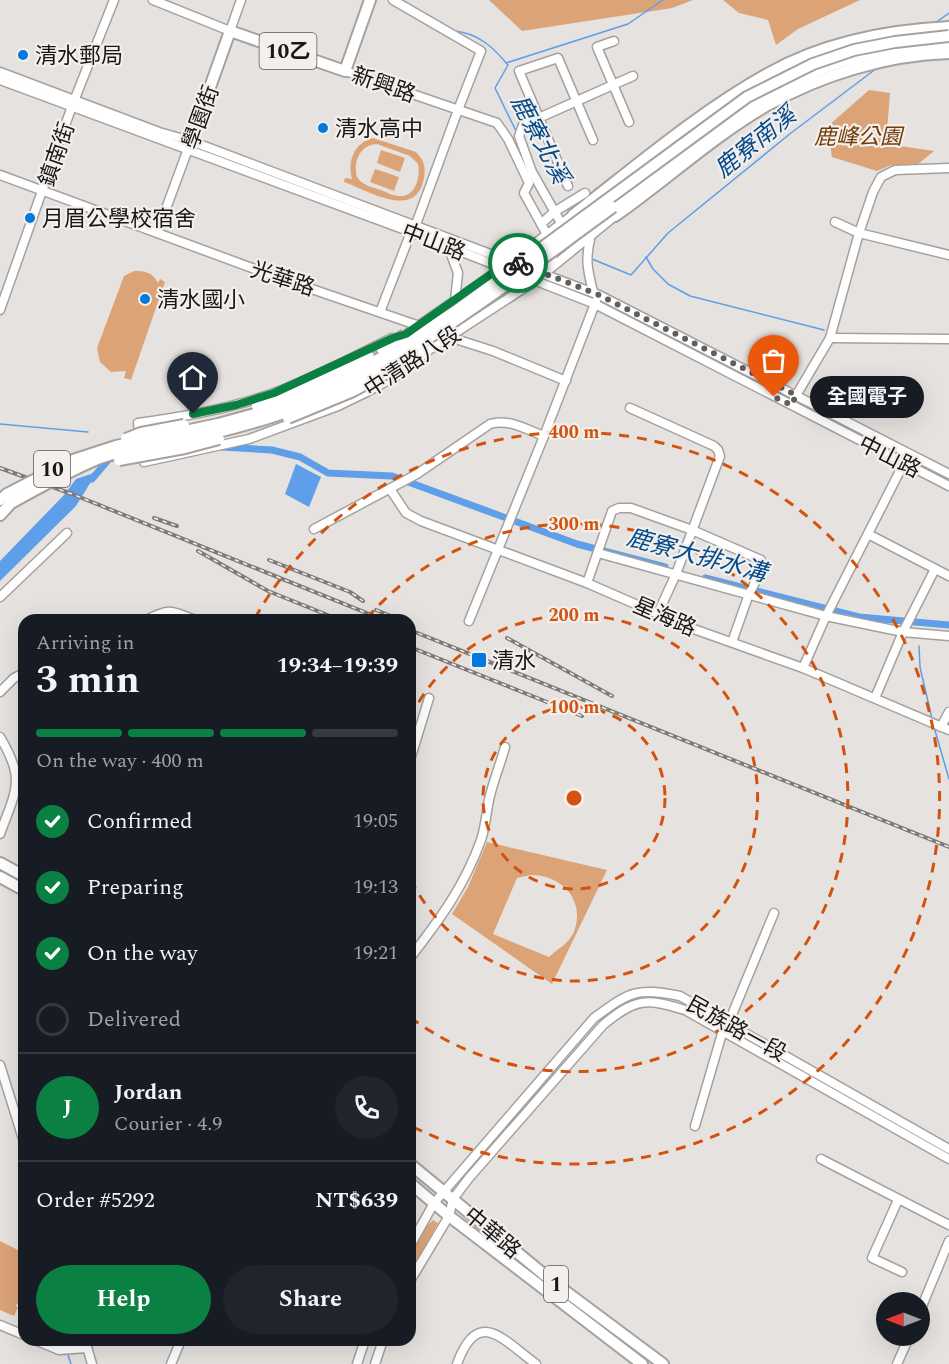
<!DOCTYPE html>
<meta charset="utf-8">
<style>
:root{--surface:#171b24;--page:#20242c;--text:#f1f3f6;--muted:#9ea1a6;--line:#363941;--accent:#0b8043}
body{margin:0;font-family:Spectral,"Noto Sans TC",serif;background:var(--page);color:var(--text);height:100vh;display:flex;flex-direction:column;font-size:22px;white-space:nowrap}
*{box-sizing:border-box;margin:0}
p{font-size:20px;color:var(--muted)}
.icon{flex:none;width:33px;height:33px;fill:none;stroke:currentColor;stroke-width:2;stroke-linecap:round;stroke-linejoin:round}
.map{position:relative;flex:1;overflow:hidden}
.panel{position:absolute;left:18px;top:614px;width:398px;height:732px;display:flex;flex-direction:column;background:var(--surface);border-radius:18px;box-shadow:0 6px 24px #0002}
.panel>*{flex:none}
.needle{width:39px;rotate:270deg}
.controls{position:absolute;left:876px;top:1292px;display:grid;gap:12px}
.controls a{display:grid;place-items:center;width:54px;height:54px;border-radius:50%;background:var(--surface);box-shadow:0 6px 24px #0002;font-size:30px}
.pin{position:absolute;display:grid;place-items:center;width:51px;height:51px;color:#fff;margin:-62px -26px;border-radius:50% 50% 50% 0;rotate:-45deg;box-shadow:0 0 6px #0007}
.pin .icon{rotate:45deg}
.courier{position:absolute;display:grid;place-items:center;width:60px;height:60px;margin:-30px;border:4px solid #0b8043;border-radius:50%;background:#fff;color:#222;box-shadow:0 2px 8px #0007}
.bubble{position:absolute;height:42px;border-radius:21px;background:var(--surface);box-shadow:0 6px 24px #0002;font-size:20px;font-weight:700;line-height:42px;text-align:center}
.headline em{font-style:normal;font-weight:700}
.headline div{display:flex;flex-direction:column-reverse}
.headline{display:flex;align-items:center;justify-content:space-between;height:102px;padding:0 18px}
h1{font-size:39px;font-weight:700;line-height:45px}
.bar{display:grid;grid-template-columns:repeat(4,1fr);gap:9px 6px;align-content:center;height:72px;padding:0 18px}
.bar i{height:8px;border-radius:4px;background:var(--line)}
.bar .current{background:var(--accent)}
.bar p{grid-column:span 4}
.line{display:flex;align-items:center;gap:15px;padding:0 18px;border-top:2px solid var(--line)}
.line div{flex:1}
.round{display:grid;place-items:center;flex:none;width:63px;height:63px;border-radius:32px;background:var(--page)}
ol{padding:0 18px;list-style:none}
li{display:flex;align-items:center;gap:18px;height:66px}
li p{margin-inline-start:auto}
li .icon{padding:6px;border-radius:50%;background:var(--accent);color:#fff;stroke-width:4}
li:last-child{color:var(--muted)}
li i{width:33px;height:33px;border:3px solid var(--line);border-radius:50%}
.action{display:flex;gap:12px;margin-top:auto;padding:12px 18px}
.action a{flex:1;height:69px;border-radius:36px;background:var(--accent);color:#fff;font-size:24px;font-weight:700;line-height:69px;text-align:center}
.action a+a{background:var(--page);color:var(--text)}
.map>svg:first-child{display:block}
.green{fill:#dca377;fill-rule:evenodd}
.water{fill:#5f9ee8}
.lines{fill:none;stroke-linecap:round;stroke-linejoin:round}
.stream{stroke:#5f9ee8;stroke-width:1.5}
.canal{stroke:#5f9ee8;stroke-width:7}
.minor-casing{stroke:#a5a19f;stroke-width:11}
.major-casing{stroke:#a5a19f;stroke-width:14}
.minor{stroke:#fff;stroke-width:8}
.major{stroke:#fff;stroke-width:10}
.rail-casing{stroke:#7d7a78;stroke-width:4}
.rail{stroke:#f3efec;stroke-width:1.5;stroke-dasharray:4.5;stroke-linecap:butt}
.major-bridge-casing{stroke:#a5a19f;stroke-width:14;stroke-linecap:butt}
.major-bridge{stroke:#fff;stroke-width:10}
.done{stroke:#615f5d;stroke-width:6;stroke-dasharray:0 10.8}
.route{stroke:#0b8043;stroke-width:8}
.ring{fill:none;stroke:#d3520d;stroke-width:3;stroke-dasharray:10 8}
.poi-dot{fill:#0179e0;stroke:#f3efec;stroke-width:2}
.labels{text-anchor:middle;stroke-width:4.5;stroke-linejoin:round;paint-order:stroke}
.shield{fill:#f3efec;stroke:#5a5857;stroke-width:1.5}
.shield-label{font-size:21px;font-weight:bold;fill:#191817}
.poi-label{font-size:22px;fill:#191817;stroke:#f3efec;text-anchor:start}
.street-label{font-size:22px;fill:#191817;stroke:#f3efec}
.park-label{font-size:22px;font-style:italic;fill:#713d06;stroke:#f3efec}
.water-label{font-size:24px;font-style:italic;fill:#024a8c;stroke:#f3efec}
.centre{fill:#d3520d;stroke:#f3efec;stroke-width:3}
.ring-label{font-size:18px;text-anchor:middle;font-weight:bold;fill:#d3520d;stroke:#f3efec;stroke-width:4.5;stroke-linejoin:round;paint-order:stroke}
</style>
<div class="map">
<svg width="949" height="1364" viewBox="0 0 949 1364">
<rect width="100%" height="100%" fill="#e6e2df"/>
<g class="green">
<path d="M489 0H693L672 8 522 31Z"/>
<path d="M723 0H860L798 29 776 45 768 20 739 13Z"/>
<path d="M869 90 890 93 886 144 934 151 918 164 891 165 877 171 832 157 827 127Z"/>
<path d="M373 138 416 152C424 160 426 167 424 178 416 221 369 191 344 182L345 178 352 179C347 161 354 143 373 138ZM377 144 410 156 418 164C421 177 415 198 399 196 393 196 386 192 381 190 371 187 362 185 357 177 353 161 360 145 377 144Z"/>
<path d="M381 150 405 158 400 172 377 163Z"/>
<path d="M375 169 399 177 394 191 370 182Z"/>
<path d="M134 271C146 271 152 272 158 283L160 279 165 282 131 380 124 378 126 371 111 372 100 362 97 348 124 276Z"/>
<path d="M487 842 607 870 552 984 452 914 468 887ZM531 875C563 875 587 902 573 934 567 945 557 949 549 957L493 934 517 878Z"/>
<path d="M433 1220 438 1223 410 1273V1256L426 1227Z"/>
<path d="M0 1241 24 1253V1298L15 1306 18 1307 14 1316 0 1310Z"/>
</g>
<g class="water">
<path d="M296 464 321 477 309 507 285 494Z"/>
<path d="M97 472 76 506 0 581V561L64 495 76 479Z"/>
</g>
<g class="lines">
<g class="stream">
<path d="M935 23 949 13"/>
<path d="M454 31C478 33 493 47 508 65L495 88 517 133"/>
<path d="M506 63 628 24 663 0"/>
<path d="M533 164 557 207"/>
<path d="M646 257 653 269 668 284 690 296 824 330"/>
<path d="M592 259 631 275 668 233 791 133 877 68"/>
<path d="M0 424 88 432"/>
<path d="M919 646 920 667 932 719"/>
<path d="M934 727 949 779"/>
<path d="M68 1355 71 1364"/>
</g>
<g class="canal">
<path d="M222 447 272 450 300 457 328 473 392 476 577 544 665 567"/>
<path d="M92 479 109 459 114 458"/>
<path d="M705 578 859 617 949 625"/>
</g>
<g class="minor-casing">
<g id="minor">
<path d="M153 0 230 31 241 0"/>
<path d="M614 41 597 47 629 122"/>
<path d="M345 71 497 123 508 139 529 183 524 193 550 240 553 256 547 271"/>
<path d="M0 72 159 132 191 141 599 295 949 474"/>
<path d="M0 80 411 232 595 304 949 486"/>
<path d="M0 175 271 275 431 330"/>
<path d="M568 186 519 71 558 58 593 140"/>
<path d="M835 222 859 233 949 255"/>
<path d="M561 223 532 172 519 136 523 125 633 76"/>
<path d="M541 224 554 212 585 193"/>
<path d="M157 233 188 149"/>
<path d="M590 239C585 261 588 271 593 292"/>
<path d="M448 246 458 273 455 300"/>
<path d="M0 310 72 106 114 0"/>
<path d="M380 312 411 232 415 227 458 110 481 51 393 0"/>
<path d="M405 335 502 268 573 215"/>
<path d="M446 336 493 351 566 381"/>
<path d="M830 338 949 339"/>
<path d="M794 399 830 338 859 233 873 192 881 177 895 170 949 168"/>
<path d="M630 408 714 446 718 450 720 456 676 574 658 613"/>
<path d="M140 437 138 423C183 417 230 409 274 393 314 378 353 357 392 338"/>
<path d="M142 450 144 462 249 439 338 406 367 392 398 375 426 352 535 281 615 216"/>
<path d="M390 489 406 513 421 521 587 583 688 627 803 668 949 730"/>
<path d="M314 529 417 474 490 424C508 418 527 430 544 436"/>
<path d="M868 534 949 576"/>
<path d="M598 553 826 616 903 632 949 636"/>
<path d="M587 583 612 511 619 508H631L692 530 761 560V571L749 594 732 642"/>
<path d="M0 597 67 533"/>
<path d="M146 620C172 607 170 611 196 620"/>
<path d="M469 621 544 436 596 301"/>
<path d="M803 668 826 616 904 463"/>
<path d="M0 692 14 678 24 673"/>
<path d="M875 698 903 632 935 569"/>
<path d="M941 727 949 712"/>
<path d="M0 737C26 780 16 790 0 834"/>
<path d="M410 760 429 698"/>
<path d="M410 958C440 919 464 887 481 840 485 828 486 817 488 805 491 786 500 766 505 747"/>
<path d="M0 1065 24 1142"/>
<path d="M695 1126 723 1030 729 1022 774 913"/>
<path d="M821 1159 949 1225"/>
<path d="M898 1200 872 1258 902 1272"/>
<path d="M410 1246 434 1203 594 1018C630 992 635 987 680 996L949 1149"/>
<path d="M410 1281 449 1216 453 1199 469 1178 603 1025C636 998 646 998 685 1010L949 1159"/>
<path d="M920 1311 949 1241"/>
<path d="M0 1325 24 1335"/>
<path d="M35 1340 59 1350 87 1348"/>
<path d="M85 1340 92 1364"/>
<path d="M171 1364 181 1340"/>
<path d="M357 1364 365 1340"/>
<path d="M375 1364 383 1340"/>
<path d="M457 1364C478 1306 503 1340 536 1364"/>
<path d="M897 1364 910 1335"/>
</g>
</g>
<g class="major-casing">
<g id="major">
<path d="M188 149 230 31 345 71 370 0"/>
<path d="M613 207C645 183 677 159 709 136 744 111 775 88 815 72 857 54 903 47 949 44"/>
<path d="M573 215C636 166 699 112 769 73 823 43 888 30 949 27"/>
<path d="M615 216C665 181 714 136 766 106 821 75 886 55 949 53"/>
<path d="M0 500 7 494"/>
<path d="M0 515 11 503"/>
<path d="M0 863 24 876"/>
<path d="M0 877 24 890"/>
<path d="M410 1164 553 1282 663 1364"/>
<path d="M410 1183 449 1216 642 1364"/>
</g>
</g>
<use href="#minor" class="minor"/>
<use href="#major" class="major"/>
<g class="rail-casing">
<g id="rail">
<path d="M0 468 72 494 384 620"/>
<path d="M154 518 177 526"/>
<path d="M198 551 268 591 340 620"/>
<path d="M269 560 350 592 363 601"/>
<path d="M376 610 401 620"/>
<path d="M410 630 949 847"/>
<path d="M507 638 612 696"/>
<path d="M410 647 582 716"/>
</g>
</g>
<use href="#rail" class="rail"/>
<g class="major-bridge-casing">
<g id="major-bridge">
<path d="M382 349 405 335"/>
<path d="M257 406 301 389 369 357"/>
<path d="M288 418 351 392 426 352"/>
<path d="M126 439 141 433 184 425"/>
<path d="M119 460 185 448 219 439"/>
<path d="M7 494 73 460 116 446 218 424 269 410 340 381 405 344 457 310 747 97 813 64 854 50 895 42 949 36"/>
<path d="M11 503C40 487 69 471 100 458 122 450 147 447 170 443 213 434 256 424 297 408 413 360 512 280 613 207"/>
</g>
</g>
<use href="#major-bridge" class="major-bridge"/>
</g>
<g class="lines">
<path class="done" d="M518 263 599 295 796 395 792 405 774 397"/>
<path class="route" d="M193 414 236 405 274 393 393 338 406 334 511 260 518 263"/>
</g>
<g class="ring">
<circle cx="574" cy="798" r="91"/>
<path d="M410 718A183 183 0 1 1 410 878"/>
<path d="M367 618A274 274 0 1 1 411 1018"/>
<path d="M255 618A366 366 0 1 1 411 1126"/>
</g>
<g class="poi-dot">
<circle cx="23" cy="55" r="6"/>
<circle cx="323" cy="128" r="6"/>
<circle cx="30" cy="218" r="6"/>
<circle cx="145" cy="299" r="6"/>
<rect x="471" y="652" width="16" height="16" rx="3"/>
</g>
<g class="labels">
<g class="shield">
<rect x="259.5" y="33" width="57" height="36" rx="4.5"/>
<rect x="34" y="451" width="36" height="36" rx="4.5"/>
<rect x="544" y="1266" width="24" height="36" rx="4.5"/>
</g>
<g class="shield-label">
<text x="288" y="58">10乙</text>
<text x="52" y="476">10</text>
<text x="556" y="1291">1</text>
</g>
<g class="poi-label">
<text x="35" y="63">清水郵局</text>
<text x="335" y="136">清水高中</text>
<text x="42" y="226">月眉公學校宿舍</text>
<text x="157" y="307">清水國小</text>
<text x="492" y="668">清水</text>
</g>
<g class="street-label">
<text transform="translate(384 84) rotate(19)" y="8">新興路</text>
<text transform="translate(200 117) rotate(-70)" y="8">學園街</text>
<text transform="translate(56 154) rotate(-71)" y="8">鎮南街</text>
<text transform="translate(434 241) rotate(21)" y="8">中山路</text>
<text transform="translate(283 278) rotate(18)" y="8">光華路</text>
<text transform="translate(412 361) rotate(-33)" y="8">中清路八段</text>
<text transform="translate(890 456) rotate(27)" y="8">中山路</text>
<text transform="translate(665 616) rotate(23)" y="8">星海路</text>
<text transform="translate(737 1028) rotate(29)" y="8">民族路一段</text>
<text transform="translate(493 1232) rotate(40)" y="8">中華路</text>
</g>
<g class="park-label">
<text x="858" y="144">鹿峰公園</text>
</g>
<g class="water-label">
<text transform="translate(540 139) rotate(62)" y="8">鹿寮北溪</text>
<text transform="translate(755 142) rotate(-39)" y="8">鹿寮南溪</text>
<text transform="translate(697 555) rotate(15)" y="8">鹿寮大排水溝</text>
</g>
</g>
<circle cx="574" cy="798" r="9" class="centre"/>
<g class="ring-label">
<text x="574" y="438">400 m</text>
<text x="574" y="530">300 m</text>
<text x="574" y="621">200 m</text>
<text x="574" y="713">100 m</text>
</g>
</svg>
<div class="controls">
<a><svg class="needle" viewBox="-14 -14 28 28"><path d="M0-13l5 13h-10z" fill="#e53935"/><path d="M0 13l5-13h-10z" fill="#9ea1a6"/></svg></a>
</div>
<div class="pin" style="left:774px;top:397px;background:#ea580c"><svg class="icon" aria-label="bag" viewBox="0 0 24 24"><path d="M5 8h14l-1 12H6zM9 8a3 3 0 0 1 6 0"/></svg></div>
<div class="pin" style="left:193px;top:414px;background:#1f2937"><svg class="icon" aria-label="home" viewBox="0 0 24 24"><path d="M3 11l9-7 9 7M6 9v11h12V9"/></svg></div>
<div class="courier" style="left:518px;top:263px"><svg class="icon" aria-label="bike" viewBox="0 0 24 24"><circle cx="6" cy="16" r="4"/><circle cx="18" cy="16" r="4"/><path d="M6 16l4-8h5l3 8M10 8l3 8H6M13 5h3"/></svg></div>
<div class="bubble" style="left:810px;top:376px;width:114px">全國電子</div>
<section class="panel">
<div class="headline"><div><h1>3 min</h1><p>Arriving in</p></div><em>19:34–19:39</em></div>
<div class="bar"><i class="current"></i><i class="current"></i><i class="current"></i><i></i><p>On the way · 400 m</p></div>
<ol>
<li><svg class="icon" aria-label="check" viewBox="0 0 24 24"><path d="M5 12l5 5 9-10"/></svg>Confirmed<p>19:05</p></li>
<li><svg class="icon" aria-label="check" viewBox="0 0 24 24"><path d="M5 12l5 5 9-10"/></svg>Preparing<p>19:13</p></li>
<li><svg class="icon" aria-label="check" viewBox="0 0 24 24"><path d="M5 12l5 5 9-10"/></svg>On the way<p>19:21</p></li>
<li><i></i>Delivered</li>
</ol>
<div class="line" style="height:108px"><b class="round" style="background:var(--accent);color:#fff">J</b><div><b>Jordan</b><p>Courier · 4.9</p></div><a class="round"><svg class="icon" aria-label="phone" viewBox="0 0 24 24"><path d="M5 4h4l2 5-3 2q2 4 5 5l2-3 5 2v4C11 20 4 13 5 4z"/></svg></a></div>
<div class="line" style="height:78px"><div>Order #5292</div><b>NT$639</b></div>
<div class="action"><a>Help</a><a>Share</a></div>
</section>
</div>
